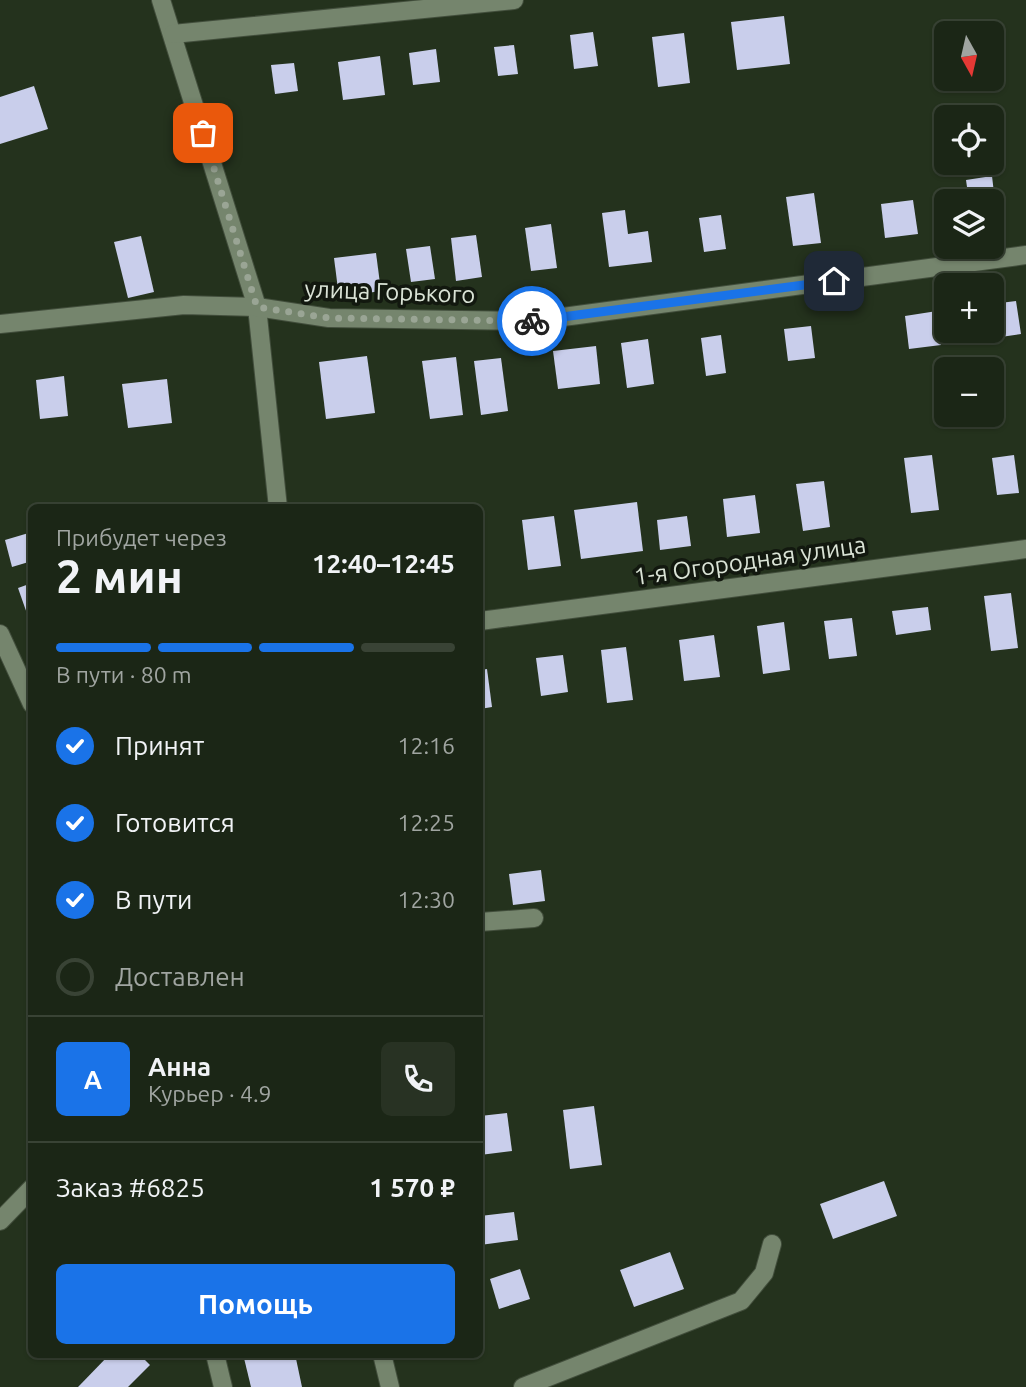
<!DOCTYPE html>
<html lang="ru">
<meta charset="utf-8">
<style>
:root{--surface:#1b2616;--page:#283223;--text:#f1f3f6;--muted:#a0a5a1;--line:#394335;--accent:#1a73e8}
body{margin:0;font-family:Ubuntu,sans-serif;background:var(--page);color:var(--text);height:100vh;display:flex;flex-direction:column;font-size:26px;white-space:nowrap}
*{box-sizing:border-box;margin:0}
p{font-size:23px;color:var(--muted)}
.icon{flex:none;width:38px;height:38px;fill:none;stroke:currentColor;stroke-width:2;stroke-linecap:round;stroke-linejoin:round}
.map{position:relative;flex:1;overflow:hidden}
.drawer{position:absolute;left:28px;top:504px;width:455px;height:854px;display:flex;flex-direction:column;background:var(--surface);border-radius:10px;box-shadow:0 2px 5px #0004,0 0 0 2px var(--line)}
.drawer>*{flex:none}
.needle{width:46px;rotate:172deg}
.controls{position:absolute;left:934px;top:21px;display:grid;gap:14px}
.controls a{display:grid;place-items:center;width:70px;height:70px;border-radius:10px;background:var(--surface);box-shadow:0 2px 5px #0004,0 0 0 2px var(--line);font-size:35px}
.pin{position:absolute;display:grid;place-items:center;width:60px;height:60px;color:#fff;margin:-30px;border-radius:14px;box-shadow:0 4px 10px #0006}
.courier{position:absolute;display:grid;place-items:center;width:70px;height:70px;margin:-35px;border:5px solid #1a73e8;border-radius:50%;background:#fff;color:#222;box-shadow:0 2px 9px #0007}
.headline em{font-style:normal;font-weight:600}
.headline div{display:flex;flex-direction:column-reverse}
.headline{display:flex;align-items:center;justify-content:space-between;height:119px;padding:0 28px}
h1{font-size:46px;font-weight:600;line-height:52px}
.bar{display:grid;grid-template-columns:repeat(4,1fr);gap:10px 7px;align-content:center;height:84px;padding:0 28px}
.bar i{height:9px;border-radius:5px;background:var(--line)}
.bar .selected{background:var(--accent)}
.bar p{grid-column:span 4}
.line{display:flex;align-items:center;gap:18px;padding:0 28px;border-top:2px solid var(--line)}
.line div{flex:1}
.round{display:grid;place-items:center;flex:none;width:74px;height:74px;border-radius:10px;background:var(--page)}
ol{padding:0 28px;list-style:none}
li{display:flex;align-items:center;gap:21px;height:77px}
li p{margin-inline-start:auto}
li .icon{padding:7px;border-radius:50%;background:var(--accent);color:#fff;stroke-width:4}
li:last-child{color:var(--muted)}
li i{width:38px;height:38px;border:4px solid var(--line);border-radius:50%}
.button{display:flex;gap:14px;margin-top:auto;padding:14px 28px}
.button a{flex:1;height:80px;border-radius:10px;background:var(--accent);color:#fff;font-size:28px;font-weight:600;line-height:80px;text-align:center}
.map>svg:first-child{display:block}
.building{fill:#c9ceeb}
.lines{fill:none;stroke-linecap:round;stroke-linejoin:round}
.minor-casing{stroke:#424e3c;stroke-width:20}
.minor{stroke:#75856d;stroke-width:18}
.done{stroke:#9aa595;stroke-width:7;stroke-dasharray:0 12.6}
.route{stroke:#1a73e8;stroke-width:9}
.labels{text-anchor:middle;stroke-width:7;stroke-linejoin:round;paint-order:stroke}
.street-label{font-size:24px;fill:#dae3d6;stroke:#12180f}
</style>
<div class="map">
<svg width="1026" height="1387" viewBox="0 0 1026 1387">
<rect width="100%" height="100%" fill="#24321d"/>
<g class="building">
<path d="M784 16 790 64 737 70 731 22Z"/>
<path d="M593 32 598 66 574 69 570 35Z"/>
<path d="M684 33 690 83 658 87 652 37Z"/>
<path d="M514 45 518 74 498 76 494 47Z"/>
<path d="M436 49 440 82 413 85 409 53Z"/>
<path d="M380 56 385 95 343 100 338 62Z"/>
<path d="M294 63 298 91 275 94 271 65Z"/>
<path d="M34 86 48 129 0 144V97Z"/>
<path d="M992 176 996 210H992V201H969L966 180Z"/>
<path d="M814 193 821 243 793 246 786 197Z"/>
<path d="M913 200 918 234 885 238 881 204Z"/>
<path d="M625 210 628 234 648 231 652 262 609 267 602 213Z"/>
<path d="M721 215 726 249 704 252 699 218Z"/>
<path d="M551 224 557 268 531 271 525 228Z"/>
<path d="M476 235 482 277 456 281 451 238Z"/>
<path d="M141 236 154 292 128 298 114 242Z"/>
<path d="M430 246 435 279 411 282 406 249Z"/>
<path d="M376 253 381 291 339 297 334 258Z"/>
<path d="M1016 301 1021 334 987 339 986 331H992V304Z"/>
<path d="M937 311 941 345 909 349 905 316Z"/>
<path d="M811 326 815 358 788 361 784 329Z"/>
<path d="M721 335 726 373 706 376 701 338Z"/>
<path d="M648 339 654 384 627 388 621 343Z"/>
<path d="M596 346 600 384 558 389 553 351Z"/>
<path d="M367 356 375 413 326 419 319 362Z"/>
<path d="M456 357 463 415 430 419 422 361Z"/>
<path d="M501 358 508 411 481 415 474 361Z"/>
<path d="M64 376 68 416 40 419 36 380Z"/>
<path d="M167 379 172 423 128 428 122 384Z"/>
<path d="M932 455 939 510 911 513 904 458Z"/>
<path d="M1014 455 1019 493 997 495 992 458Z"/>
<path d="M824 481 830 527 803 531 796 484Z"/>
<path d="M755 495 760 533 727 537 723 499Z"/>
<path d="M637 502 643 551 581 559 574 510Z"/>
<path d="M554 516 561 566 528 570 522 520Z"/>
<path d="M687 516 691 546 660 550 657 520Z"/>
<path d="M32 532V561L12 567 5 540Z"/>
<path d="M32 583V625H31L18 588Z"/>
<path d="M1011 593 1018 648 991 651 984 596Z"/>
<path d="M928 607 931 630 896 635 892 611Z"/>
<path d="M852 618 857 656 829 659 824 621Z"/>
<path d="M784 622 790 670 763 674 757 626Z"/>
<path d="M714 635 720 677 684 681 679 640Z"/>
<path d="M626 647 633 700 607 703 601 650Z"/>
<path d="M563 655 568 692 541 696 536 658Z"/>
<path d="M487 669 492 707 480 709V670Z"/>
<path d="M541 870 545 901 513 905 509 874Z"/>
<path d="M594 1106 602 1165 570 1169 563 1110Z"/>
<path d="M507 1113 512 1151 480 1155V1116Z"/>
<path d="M884 1181 897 1216 833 1239 820 1204Z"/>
<path d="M514 1212 518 1240 480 1245V1216Z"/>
<path d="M670 1252 684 1289 634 1307 620 1270Z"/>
<path d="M520 1269 530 1299 499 1309 490 1279Z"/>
<path d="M110 1354H139L150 1365 128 1387H78Z"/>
<path d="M243 1354H295L302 1387H251Z"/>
</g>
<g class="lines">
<g class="minor-casing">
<g id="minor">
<path d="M161 0 257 307 278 508"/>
<path d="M173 34 514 0"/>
<path d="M0 324 184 305 257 307 329 318 533 321 1026 255"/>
<path d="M480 621 1026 549"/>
<path d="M0 634 32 704"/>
<path d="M480 922 534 918"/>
<path d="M0 1221 32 1188"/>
<path d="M215 1354 223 1387"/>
<path d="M382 1354 390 1387"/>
<path d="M523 1387 741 1301 764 1273 772 1244"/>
</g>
</g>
<use href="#minor" class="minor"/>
</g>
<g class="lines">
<path class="done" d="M203 133 257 307 329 318 532 321"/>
<path class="route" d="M532 321 834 281"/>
</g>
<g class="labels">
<g class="street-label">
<text transform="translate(390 292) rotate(2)" y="8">улица Горького</text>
<text transform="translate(750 561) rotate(-8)" y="8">1-я Огородная улица</text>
</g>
</g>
</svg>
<div class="controls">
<a><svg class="needle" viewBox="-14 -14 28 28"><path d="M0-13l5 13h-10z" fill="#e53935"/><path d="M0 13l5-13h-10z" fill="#a0a5a1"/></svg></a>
<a><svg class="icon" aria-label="locate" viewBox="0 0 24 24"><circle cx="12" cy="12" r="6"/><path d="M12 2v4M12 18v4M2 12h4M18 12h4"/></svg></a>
<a><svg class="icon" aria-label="layers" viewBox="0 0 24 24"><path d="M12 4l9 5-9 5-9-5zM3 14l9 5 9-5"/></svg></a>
<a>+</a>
<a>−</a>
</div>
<div class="pin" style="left:203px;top:133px;background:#ea580c"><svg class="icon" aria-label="bag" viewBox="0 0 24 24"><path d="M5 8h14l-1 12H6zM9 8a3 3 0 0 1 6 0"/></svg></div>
<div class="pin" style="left:834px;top:281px;background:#1f2937"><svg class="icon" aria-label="home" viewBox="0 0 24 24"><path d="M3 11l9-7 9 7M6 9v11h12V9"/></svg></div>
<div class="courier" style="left:532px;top:321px"><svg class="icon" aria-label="bike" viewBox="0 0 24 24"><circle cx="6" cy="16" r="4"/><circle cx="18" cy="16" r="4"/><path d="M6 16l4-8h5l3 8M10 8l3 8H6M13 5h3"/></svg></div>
<section class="drawer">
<div class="headline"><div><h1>2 мин</h1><p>Прибудет через</p></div><em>12:40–12:45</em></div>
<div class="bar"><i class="selected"></i><i class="selected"></i><i class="selected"></i><i></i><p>В пути · 80 m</p></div>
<ol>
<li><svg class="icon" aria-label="check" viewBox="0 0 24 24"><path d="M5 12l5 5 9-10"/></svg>Принят<p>12:16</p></li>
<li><svg class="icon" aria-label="check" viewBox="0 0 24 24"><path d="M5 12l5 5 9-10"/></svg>Готовится<p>12:25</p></li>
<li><svg class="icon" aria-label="check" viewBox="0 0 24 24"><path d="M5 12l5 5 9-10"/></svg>В пути<p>12:30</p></li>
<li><i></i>Доставлен</li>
</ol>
<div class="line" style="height:126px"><b class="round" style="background:var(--accent);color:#fff">А</b><div><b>Анна</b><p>Курьер · 4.9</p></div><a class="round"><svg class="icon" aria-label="phone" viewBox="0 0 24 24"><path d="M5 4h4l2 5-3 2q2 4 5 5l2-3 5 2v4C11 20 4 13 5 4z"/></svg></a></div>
<div class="line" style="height:91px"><div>Заказ #6825</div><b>1 570 ₽</b></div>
<div class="button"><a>Помощь</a></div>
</section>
</div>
